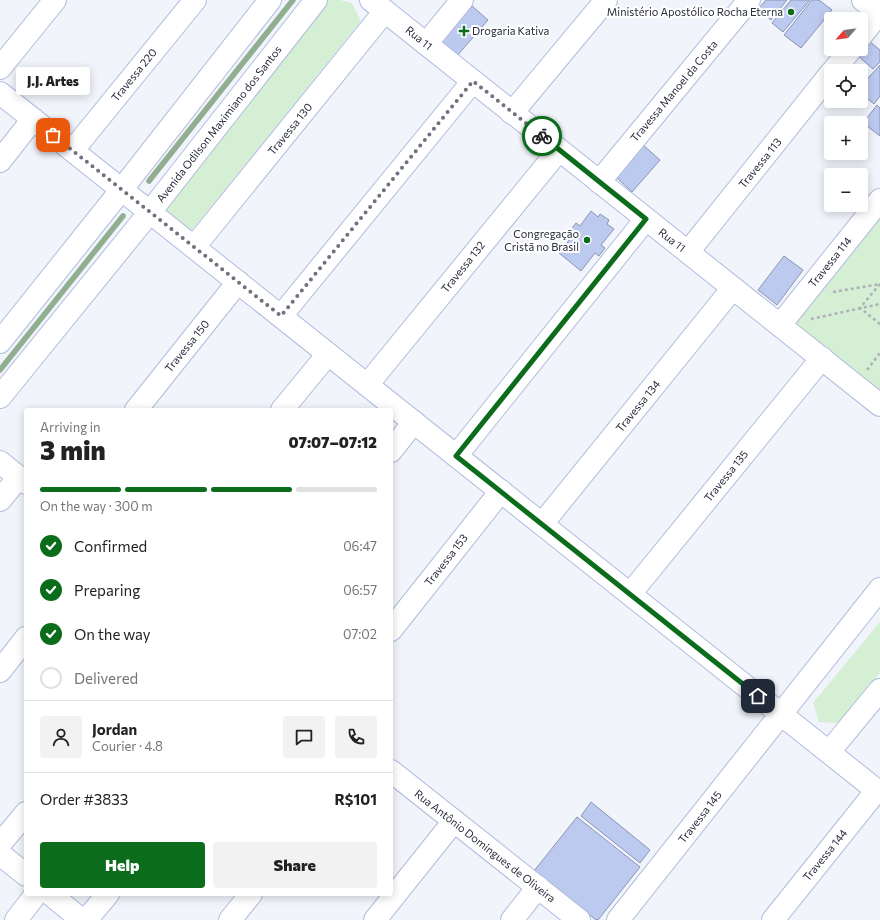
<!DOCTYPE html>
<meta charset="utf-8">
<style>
:root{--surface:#fff;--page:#f2f2f2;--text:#222;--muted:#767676;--line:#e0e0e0;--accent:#0b6d1b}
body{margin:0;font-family:Commissioner,sans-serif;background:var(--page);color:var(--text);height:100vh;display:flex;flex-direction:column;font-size:15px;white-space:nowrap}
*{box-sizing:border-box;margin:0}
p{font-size:13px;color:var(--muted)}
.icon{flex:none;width:22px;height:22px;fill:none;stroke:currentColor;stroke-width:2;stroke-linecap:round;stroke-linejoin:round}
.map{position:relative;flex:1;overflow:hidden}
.drawer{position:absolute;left:24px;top:408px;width:369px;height:488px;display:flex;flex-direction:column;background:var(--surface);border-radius:4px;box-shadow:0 2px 10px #0003}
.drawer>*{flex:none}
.needle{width:26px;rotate:242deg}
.buttons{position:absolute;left:824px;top:12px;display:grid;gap:8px}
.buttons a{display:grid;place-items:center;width:44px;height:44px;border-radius:4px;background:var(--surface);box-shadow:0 2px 10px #0003;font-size:20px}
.pin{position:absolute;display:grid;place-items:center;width:34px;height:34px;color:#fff;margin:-17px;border-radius:8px;box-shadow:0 2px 6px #0006}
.courier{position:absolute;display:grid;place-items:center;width:40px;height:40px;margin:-20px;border:3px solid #0b6d1b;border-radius:50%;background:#fff;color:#222;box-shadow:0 1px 5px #0007}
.bubble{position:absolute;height:28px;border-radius:4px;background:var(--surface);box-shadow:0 2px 10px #0003;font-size:13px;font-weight:800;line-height:28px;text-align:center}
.headline em{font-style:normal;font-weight:800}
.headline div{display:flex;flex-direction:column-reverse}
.headline{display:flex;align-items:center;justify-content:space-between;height:68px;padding:0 16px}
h1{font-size:26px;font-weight:800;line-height:30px}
.bar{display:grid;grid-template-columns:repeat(4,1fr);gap:6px 4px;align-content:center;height:48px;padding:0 16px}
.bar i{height:5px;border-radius:3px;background:var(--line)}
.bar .on{background:var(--accent)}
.bar p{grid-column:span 4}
.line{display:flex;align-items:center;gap:10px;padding:0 16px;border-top:1px solid var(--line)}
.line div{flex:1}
.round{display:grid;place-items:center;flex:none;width:42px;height:42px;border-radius:4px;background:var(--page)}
ol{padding:0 16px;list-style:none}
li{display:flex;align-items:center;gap:12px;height:44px}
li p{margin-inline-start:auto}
li .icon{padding:4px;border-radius:50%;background:var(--accent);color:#fff;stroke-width:4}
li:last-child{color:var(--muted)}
li i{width:22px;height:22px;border:2px solid var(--line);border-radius:50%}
.button{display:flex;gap:8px;margin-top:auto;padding:8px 16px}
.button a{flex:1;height:46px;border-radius:4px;background:var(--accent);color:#fff;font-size:16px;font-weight:800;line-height:46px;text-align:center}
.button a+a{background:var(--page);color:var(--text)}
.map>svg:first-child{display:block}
.green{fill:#d4efd3}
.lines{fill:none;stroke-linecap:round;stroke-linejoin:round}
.stream{stroke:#91af90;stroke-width:5.5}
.building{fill:#bdcaf0;stroke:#8994b5}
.minor-casing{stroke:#b1bcde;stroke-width:24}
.path{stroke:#aeb1ba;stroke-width:2.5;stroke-dasharray:3 3;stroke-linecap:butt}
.minor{stroke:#fff;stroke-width:22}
.done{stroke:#6f727d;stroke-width:4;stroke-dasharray:0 7.2}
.route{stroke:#0b6d1b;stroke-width:5}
.poi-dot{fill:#0b6d1b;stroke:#fff;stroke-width:1.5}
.labels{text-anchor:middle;stroke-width:4;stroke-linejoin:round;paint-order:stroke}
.poi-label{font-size:11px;fill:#282c39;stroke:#fff;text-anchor:end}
.street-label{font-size:11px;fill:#282c39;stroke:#fff}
</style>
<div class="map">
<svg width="880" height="920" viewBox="0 0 880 920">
<rect width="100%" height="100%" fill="#f2f4fc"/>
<g class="green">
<path d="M329 0H340L352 3 361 21 191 231 173 225 164 208Z"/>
<path d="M880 218V392L795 323Z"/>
<path d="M880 622V673L839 723 819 722 813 703Z"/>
</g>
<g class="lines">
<g class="stream">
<path d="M149 181 293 0"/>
<path d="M0 370 123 216"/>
</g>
</g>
<g class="building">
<path d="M766 0H787L771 20 758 9Z"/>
<path d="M791 0H810L783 32 772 23Z"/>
<path d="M812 0H819L832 10 801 48 784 35Z"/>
<path d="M472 6 488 20 456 57 440 43Z"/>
<path d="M869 41 880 50V62L873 69 857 55Z"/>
<path d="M880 65V96L874 104 861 93V86Z"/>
<path d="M877 105 880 108V136L863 123Z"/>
<path d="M643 145 660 160 632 192 616 177Z"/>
<path d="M591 211 598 217 600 214 609 220 607 224 614 229 601 245 605 248 599 256 595 253 581 271 559 253 574 234 570 231 576 223 580 226Z"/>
<path d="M784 256 803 270 777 305 758 290Z"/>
<path d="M591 802 650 850 640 863 581 816Z"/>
<path d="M577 817 640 867 598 920H596L534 871Z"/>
</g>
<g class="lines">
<g class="minor-casing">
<g id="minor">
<path d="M371 0 880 405"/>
<path d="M863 0 880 14"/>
<path d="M861 36 879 13"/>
<path d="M426 44 462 0"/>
<path d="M0 68 55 0"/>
<path d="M833 71 851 49"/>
<path d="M0 93 880 793"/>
<path d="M512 113 606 0"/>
<path d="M73 150 195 0"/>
<path d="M0 161 33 119"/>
<path d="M599 182 749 0"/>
<path d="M194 247 385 11"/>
<path d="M688 252 831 73"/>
<path d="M281 316 473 81"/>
<path d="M780 325 880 200"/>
<path d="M0 342 122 189 270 0"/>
<path d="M367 385 559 150"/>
<path d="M0 397 150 212 316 0"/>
<path d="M136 410 238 282"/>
<path d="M282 410 328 354"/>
<path d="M391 451 414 422"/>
<path d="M456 456 646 219"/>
<path d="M0 462 26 483"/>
<path d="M0 500 19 477"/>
<path d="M542 524 733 288"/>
<path d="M630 594 822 358"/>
<path d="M391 630 501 491"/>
<path d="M0 671 26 638"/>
<path d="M829 752 880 690"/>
<path d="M391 771 579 920"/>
<path d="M0 844 26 813"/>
<path d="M0 854 26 875"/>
<path d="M50 894 82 920"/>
<path d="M16 920 36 894"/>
<path d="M86 920 108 894"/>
<path d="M230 920 251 894"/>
<path d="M375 920 454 821"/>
<path d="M512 920 538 887"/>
<path d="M618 920 880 589"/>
<path d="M773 920 877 790"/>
</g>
</g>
<g class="path">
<path d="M880 284 860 308 880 324"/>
<path d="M833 292 880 284"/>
<path d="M811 319 880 304"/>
<path d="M867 370 880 353"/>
</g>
<use href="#minor" class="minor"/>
</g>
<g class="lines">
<path class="done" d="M53 135 281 316 473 81 542 136"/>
<path class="route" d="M542 136 646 219 456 456 758 696"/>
</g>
<g class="poi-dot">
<circle cx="791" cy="12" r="4"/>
<path d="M462 25h4v4h4v4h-4v4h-4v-4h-4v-4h4z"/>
<circle cx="587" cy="240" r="4"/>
</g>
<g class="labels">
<g class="poi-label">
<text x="783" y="16">Ministério Apostólico Rocha Eterna</text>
<text x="472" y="35" text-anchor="start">Drogaria Kativa</text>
<text x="579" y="238">Congregação<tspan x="579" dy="13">Cristã no Brasil</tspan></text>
</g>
<g class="street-label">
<text transform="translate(419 38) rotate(39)" y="4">Rua 11</text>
<text transform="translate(134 75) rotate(-51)" y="4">Travessa 220</text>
<text transform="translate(674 91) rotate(-50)" y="4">Travessa Manoel da Costa</text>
<text transform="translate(219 124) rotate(-52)" y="4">Avenida Odilson Maximiano dos Santos</text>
<text transform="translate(290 129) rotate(-51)" y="4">Travessa 130</text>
<text transform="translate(760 163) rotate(-51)" y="4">Travessa 113</text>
<text transform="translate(672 240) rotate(38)" y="4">Rua 11</text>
<text transform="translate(830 262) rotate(-51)" y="4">Travessa 114</text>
<text transform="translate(463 267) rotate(-51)" y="4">Travessa 132</text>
<text transform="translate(187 346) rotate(-51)" y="4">Travessa 150</text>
<text transform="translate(638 406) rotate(-51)" y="4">Travessa 134</text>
<text transform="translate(726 476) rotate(-51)" y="4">Travessa 135</text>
<text transform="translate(446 560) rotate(-52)" y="4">Travessa 153</text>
<text transform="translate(700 817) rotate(-52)" y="4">Travessa 145</text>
<text transform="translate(485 846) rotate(38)" y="4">Rua Antônio Domingues de Oliveira</text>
<text transform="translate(825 855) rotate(-51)" y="4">Travessa 144</text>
</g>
</g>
</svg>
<div class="buttons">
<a><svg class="needle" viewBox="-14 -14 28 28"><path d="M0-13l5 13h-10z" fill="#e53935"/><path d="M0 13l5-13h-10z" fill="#767676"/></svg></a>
<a><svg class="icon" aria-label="locate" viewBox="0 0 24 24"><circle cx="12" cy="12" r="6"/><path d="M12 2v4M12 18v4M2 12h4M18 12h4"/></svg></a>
<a>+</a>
<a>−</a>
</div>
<div class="pin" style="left:53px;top:135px;background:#ea580c"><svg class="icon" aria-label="bag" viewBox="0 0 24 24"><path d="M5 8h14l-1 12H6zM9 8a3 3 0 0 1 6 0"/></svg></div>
<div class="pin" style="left:758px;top:696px;background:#1f2937"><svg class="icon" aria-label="home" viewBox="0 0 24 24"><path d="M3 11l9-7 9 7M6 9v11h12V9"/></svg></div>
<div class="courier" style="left:542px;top:136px"><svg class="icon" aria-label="bike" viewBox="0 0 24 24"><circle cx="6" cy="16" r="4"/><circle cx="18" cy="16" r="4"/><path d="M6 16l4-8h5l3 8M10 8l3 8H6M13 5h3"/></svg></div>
<div class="bubble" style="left:16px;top:67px;width:74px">J.J. Artes</div>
<section class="drawer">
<div class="headline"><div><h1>3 min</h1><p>Arriving in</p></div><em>07:07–07:12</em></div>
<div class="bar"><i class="on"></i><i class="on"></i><i class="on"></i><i></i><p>On the way · 300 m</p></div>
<ol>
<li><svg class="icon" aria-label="check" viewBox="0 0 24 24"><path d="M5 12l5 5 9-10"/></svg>Confirmed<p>06:47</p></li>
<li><svg class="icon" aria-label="check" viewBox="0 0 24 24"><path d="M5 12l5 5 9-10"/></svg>Preparing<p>06:57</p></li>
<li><svg class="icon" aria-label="check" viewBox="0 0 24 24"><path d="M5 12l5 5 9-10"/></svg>On the way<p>07:02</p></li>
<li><i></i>Delivered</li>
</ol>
<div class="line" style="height:72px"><a class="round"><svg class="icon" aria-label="person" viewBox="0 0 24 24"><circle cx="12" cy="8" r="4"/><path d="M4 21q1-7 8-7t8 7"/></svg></a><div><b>Jordan</b><p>Courier · 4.8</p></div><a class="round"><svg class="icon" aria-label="chat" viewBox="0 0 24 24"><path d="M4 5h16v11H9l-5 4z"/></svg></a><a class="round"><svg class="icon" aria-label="phone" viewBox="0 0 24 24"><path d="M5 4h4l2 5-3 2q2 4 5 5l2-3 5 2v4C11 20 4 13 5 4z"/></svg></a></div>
<div class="line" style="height:52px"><div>Order #3833</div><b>R$101</b></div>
<div class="button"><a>Help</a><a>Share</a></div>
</section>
</div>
